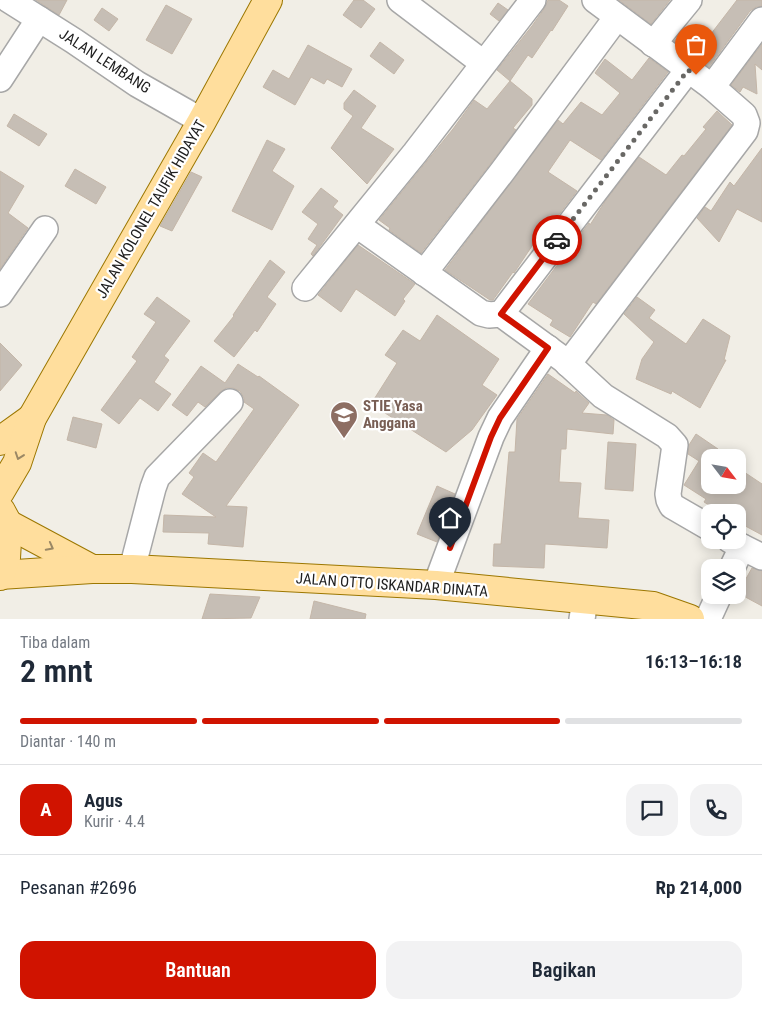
<!DOCTYPE html>
<html lang="id">
<meta charset="utf-8">
<style>
:root{--surface:#fff;--page:#f2f2f3;--text:#1f2937;--muted:#747a83;--line:#e0e1e3;--accent:#d01300}
body{margin:0;font-family:"Roboto Condensed",sans-serif;background:var(--page);color:var(--text);height:100vh;display:flex;flex-direction:column;font-size:19px;white-space:nowrap}
*{box-sizing:border-box;margin:0}
p{font-size:16px;color:var(--muted)}
.icon{flex:none;width:28px;height:28px;fill:none;stroke:currentColor;stroke-width:2;stroke-linecap:round;stroke-linejoin:round}
.map{position:relative;height:619px;overflow:hidden}
.drawer{display:flex;flex-direction:column;background:var(--surface);flex:1}
.drawer>*{flex:none}
.needle{width:32px;rotate:121deg}
.buttons{position:absolute;left:701px;top:449px;display:grid;gap:10px}
.buttons a{display:grid;place-items:center;width:45px;height:45px;border-radius:10px;background:var(--surface);box-shadow:0 2px 12px #0003;font-size:25px}
.pin{position:absolute;display:grid;place-items:center;width:42px;height:42px;color:#fff;margin:-51px -21px;border-radius:50% 50% 50% 0;rotate:-45deg;box-shadow:0 0 5px #0007}
.pin .icon{rotate:45deg}
.courier{position:absolute;display:grid;place-items:center;width:50px;height:50px;margin:-25px;border:4px solid #d01300;border-radius:50%;background:#fff;color:#222;box-shadow:0 1px 6px #0007}
.summary em{font-style:normal;font-weight:600}
.summary div{display:flex;flex-direction:column-reverse}
.summary{display:flex;align-items:center;justify-content:space-between;height:85px;padding:0 20px}
h1{font-size:32px;font-weight:600;line-height:38px}
.bar{display:grid;grid-template-columns:repeat(4,1fr);gap:8px 5px;align-content:center;height:60px;padding:0 20px}
.bar i{height:6px;border-radius:4px;background:var(--line)}
.bar .on{background:var(--accent)}
.bar p{grid-column:span 4}
.line{display:flex;align-items:center;gap:12px;padding:0 20px;border-top:1px solid var(--line)}
.line div{flex:1}
.round{display:grid;place-items:center;flex:none;width:52px;height:52px;border-radius:15px;background:var(--page)}
.button{display:flex;gap:10px;margin-top:auto;padding:10px 20px}
.button a{flex:1;height:58px;border-radius:15px;background:var(--accent);color:#fff;font-size:20px;font-weight:600;line-height:58px;text-align:center}
.button a+a{background:var(--page);color:var(--text)}
.map>svg:first-child{display:block}
.building{fill:#c6beb5;stroke:#c4b6a8}
.lines{fill:none;stroke-linecap:round;stroke-linejoin:round}
.minor-casing{stroke:#a7a7a7;stroke-width:28}
.major-casing{stroke:#9c7700;stroke-width:30}
.minor{stroke:#fff;stroke-width:25}
.major{stroke:#ffde9d;stroke-width:28}
.oneway{stroke:#9b8865}
.done{stroke:#696865;stroke-width:5;stroke-dasharray:0 9}
.route{stroke:#d01300;stroke-width:6}
.labels{text-anchor:middle;stroke-width:4.5;stroke-linejoin:round;paint-order:stroke}
.street-label{font-size:15px;fill:#202020;stroke:#fff}
.education-label{font-size:15px;font-weight:bold;fill:#785e54;stroke:#fff;text-anchor:start}
</style>
<div class="map">
<svg width="762" height="619" viewBox="0 0 762 619">
<rect width="100%" height="100%" fill="#f1eee6"/>
<g class="building">
<path d="M36 0H67L59 15Z"/>
<path d="M354 0H363L375 9 361 28 343 15Z"/>
<path d="M548 0H559L568 6 552 31 551 30 532 58 528 55 510 81 497 70 532 26 544 9Z"/>
<path d="M619 0H670L651 24Z"/>
<path d="M737 0H762V6L756 7 750 11 709 67 674 41 682 32 704 43Z"/>
<path d="M498 3 508 10 499 21 490 14Z"/>
<path d="M166 5 192 19 172 54 146 40Z"/>
<path d="M102 8 118 19 109 31 94 20Z"/>
<path d="M380 42 404 60 394 74 370 56Z"/>
<path d="M762 44V70L755 64 757 94 743 87 740 92 731 85Z"/>
<path d="M308 45 352 69 342 87 327 79 324 84 311 77 295 105 263 87 273 70 289 79Z"/>
<path d="M649 58 668 72 601 160 570 140 548 172 577 191 540 239 538 237 514 273 513 272 493 300H490L445 270 558 120 563 124 581 102 602 115 620 93 595 73 605 59 632 80Z"/>
<path d="M510 81 532 99V105L513 128 516 130 491 163 421 253 389 230 390 228 379 220 453 129 474 100 487 109Z"/>
<path d="M354 90 376 106 361 128 394 149 367 184 331 148 353 116 344 109V103Z"/>
<path d="M717 111 732 125 596 304 593 302 570 337 550 325 553 320 528 304 589 223 590 225 606 200 639 157 666 175 682 155 684 156 706 129 703 127Z"/>
<path d="M14 114 47 134 39 146 7 126Z"/>
<path d="M267 140 285 149 272 171 294 186 272 230 232 211Z"/>
<path d="M762 148V222L737 209 719 242 697 218 705 207 711 211 730 182 734 186Z"/>
<path d="M75 169 106 187 96 204 65 186Z"/>
<path d="M0 171 24 186 8 213 28 228 0 269Z"/>
<path d="M191 172 202 177 172 231 160 226Z"/>
<path d="M321 188 338 201 333 207 343 215 313 256 311 254 317 245 308 239 318 224 302 212Z"/>
<path d="M358 245 415 284 403 299 405 301 395 316 356 289 341 312 318 295Z"/>
<path d="M270 260 285 272 267 297 276 304 257 332 255 330 234 357 214 341 234 316 233 315Z"/>
<path d="M157 297 190 321 164 356 169 360 154 382 171 394 158 411 140 398 119 424 101 410 137 361 132 357 156 322 144 314Z"/>
<path d="M637 297 655 310 649 318 686 344 703 319 730 336 724 360H726L700 408 672 391 671 394 636 379 642 359 654 342 624 314Z"/>
<path d="M437 315 499 359 482 385 497 395 472 430 446 452 371 404 397 363 385 355 403 330 420 341Z"/>
<path d="M0 343 22 365 0 391Z"/>
<path d="M238 364 258 377 259 376 299 405 226 506 247 507 243 547 208 544 209 533 163 532 164 515 216 517 182 494 194 477 189 473 203 453 216 462 254 409 244 402V398L240 391 233 388H226L220 392 205 407 198 402 187 416 172 405 201 366 225 383Z"/>
<path d="M548 374 575 393 576 391 589 403 582 413 607 415 614 420 613 434 567 429 566 449H561L559 482 581 483 578 518 609 520 607 548 545 544 544 568 493 566 494 544H501L509 452H515L517 419Z"/>
<path d="M73 417 102 424 96 448 67 440Z"/>
<path d="M696 434 718 449 713 458H710V485H738V468L762 484V535L738 522V512H720L704 502 706 499 684 485 699 461 688 454 689 445Z"/>
<path d="M608 442 636 444 633 491 605 489Z"/>
<path d="M437 486 455 494 437 542 417 534Z"/>
<path d="M752 568 762 571V606L738 593Z"/>
<path d="M210 594 260 597 251 618 202 619Z"/>
<path d="M314 601 366 614 365 619H310Z"/>
</g>
<g class="lines">
<g class="minor-casing">
<g id="minor">
<path d="M9 0 74 41 137 84 202 121"/>
<path d="M400 0 483 63"/>
<path d="M653 44 689 0"/>
<path d="M0 79 39 19"/>
<path d="M712 87 762 20"/>
<path d="M357 225 481 313 489 315 501 314 564 360 603 396 667 436 675 445 668 494 669 500 672 506 710 528"/>
<path d="M424 273 502 172 617 17"/>
<path d="M305 288 415 153 533 0"/>
<path d="M0 294 45 229"/>
<path d="M501 314 688 70"/>
<path d="M568 364 745 131 747 123 744 115 712 87 595 0"/>
<path d="M730 540 742 547 732 568"/>
<path d="M742 547 762 557"/>
<path d="M132 569 153 488 157 477 230 402"/>
<path d="M436 585 491 437 500 418 548 348"/>
<path d="M582 619 585 600"/>
<path d="M708 619 719 595"/>
</g>
</g>
<g class="major-casing">
<g id="major">
<path d="M0 441 32 418"/>
<path d="M0 492 17 463 32 418 202 121 268 0"/>
<path d="M8 524 92 569"/>
<path d="M0 575 92 569H132L436 585 653 606 690 619"/>
<path d="M0 576 6 558 8 524 1 511"/>
</g>
</g>
<use href="#minor" class="minor"/>
<use href="#major" class="major"/>
</g>
<defs><path id="oneway-chevron" d="M-2-3.5L2.5 0L-2 3.5" fill="none" stroke-width="1.6" stroke-linecap="round" stroke-linejoin="round" transform="scale(1.25)"/></defs>
<g class="oneway">
<use href="#oneway-chevron" transform="translate(19 456) rotate(109)"/>
<use href="#oneway-chevron" transform="translate(50 547) rotate(28)"/>
</g>
<g class="lines">
<path class="done" d="M557 240 688 70 696 75"/>
<path class="route" d="M450 548 491 437 500 418 548 348 501 314 557 240"/>
</g>
<defs>
<g id="university-pin" transform="scale(1.4375)"><path d="M0 17L-7.5 6A9.5 9.5 0 1 1 7.5 6Z" fill="#8d6e63" stroke="#fff"/><path d="M0-5L7-2L0 1L-7-2ZM-4 1L0 2.5L4 1V4Q0 6-4 4Z" fill="#fff"/></g>
</defs>
<g fill-rule="evenodd">
<use href="#university-pin" x="344" y="415"/>
</g>
<g class="labels">
<g class="street-label">
<text transform="translate(105 61) rotate(33)" y="5">JALAN LEMBANG</text>
<text transform="translate(151 209) rotate(-60)" y="5">JALAN KOLONEL TAUFIK HIDAYAT</text>
<text transform="translate(392 585) rotate(4)" y="5">JALAN OTTO ISKANDAR DINATA</text>
</g>
<g class="education-label">
<text x="363" y="411">STIE Yasa<tspan x="363" dy="17">Anggana</tspan></text>
</g>
</g>
</svg>
<div class="buttons">
<a><svg class="needle" viewBox="-14 -14 28 28"><path d="M0-13l5 13h-10z" fill="#e53935"/><path d="M0 13l5-13h-10z" fill="#747a83"/></svg></a>
<a><svg class="icon" aria-label="locate" viewBox="0 0 24 24"><circle cx="12" cy="12" r="6"/><path d="M12 2v4M12 18v4M2 12h4M18 12h4"/></svg></a>
<a><svg class="icon" aria-label="layers" viewBox="0 0 24 24"><path d="M12 4l9 5-9 5-9-5zM3 14l9 5 9-5"/></svg></a>
</div>
<div class="pin" style="left:696px;top:75px;background:#ea580c"><svg class="icon" aria-label="bag" viewBox="0 0 24 24"><path d="M5 8h14l-1 12H6zM9 8a3 3 0 0 1 6 0"/></svg></div>
<div class="pin" style="left:450px;top:548px;background:#1f2937"><svg class="icon" aria-label="home" viewBox="0 0 24 24"><path d="M3 11l9-7 9 7M6 9v11h12V9"/></svg></div>
<div class="courier" style="left:557px;top:240px"><svg class="icon" aria-label="car" viewBox="0 0 24 24"><path d="M5 17H2v-5l4-1 3-4h7l3 4 3 1v5h-3M9 17h6M6 11h13"/><circle cx="7" cy="17" r="2"/><circle cx="17" cy="17" r="2"/></svg></div>
</div>
<section class="drawer">
<div class="summary"><div><h1>2 mnt</h1><p>Tiba dalam</p></div><em>16:13–16:18</em></div>
<div class="bar"><i class="on"></i><i class="on"></i><i class="on"></i><i></i><p>Diantar · 140 m</p></div>
<div class="line" style="height:90px"><b class="round" style="background:var(--accent);color:#fff">A</b><div><b>Agus</b><p>Kurir · 4.4</p></div><a class="round"><svg class="icon" aria-label="chat" viewBox="0 0 24 24"><path d="M4 5h16v11H9l-5 4z"/></svg></a><a class="round"><svg class="icon" aria-label="phone" viewBox="0 0 24 24"><path d="M5 4h4l2 5-3 2q2 4 5 5l2-3 5 2v4C11 20 4 13 5 4z"/></svg></a></div>
<div class="line" style="height:65px"><div>Pesanan #2696</div><b>Rp 214,000</b></div>
<div class="button"><a>Bantuan</a><a>Bagikan</a></div>
</section>
